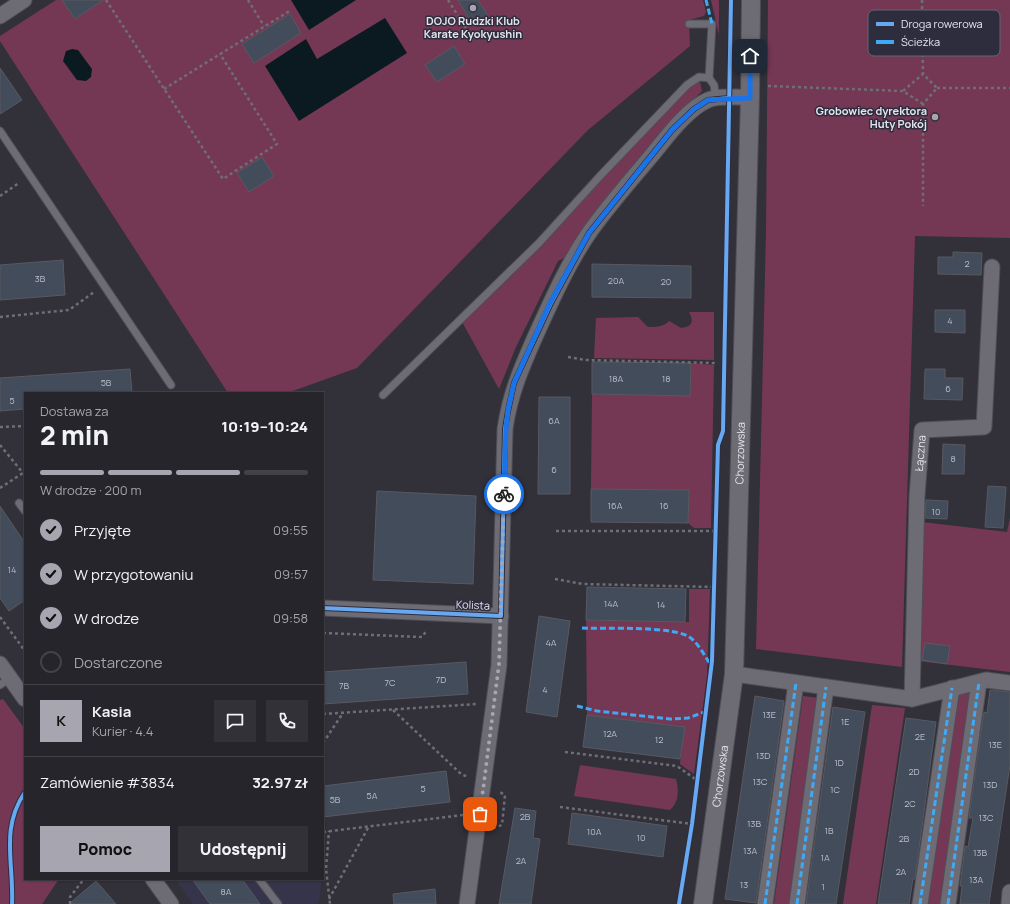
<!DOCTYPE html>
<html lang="pl">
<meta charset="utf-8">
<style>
:root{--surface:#26252c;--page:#323138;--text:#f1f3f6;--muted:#a4a5a9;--line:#424248;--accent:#a6a5b0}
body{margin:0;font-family:Manrope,sans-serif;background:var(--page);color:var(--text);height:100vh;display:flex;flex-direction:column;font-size:15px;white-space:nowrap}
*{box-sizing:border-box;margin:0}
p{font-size:13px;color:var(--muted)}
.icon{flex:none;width:22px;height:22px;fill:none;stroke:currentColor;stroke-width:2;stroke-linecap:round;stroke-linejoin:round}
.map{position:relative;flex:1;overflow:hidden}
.drawer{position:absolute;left:24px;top:392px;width:300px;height:488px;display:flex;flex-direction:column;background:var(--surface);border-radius:0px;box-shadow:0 1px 3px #0004,0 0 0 1px var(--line)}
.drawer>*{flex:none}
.pin{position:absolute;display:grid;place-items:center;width:34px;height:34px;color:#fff;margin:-17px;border-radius:8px;box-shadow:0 2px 6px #0006}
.courier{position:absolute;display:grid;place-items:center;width:40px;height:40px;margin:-20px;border:3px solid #1a73e8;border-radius:50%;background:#fff;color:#222;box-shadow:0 1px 5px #0007}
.summary em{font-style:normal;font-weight:800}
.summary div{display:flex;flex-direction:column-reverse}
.summary{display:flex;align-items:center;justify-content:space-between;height:68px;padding:0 16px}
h1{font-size:26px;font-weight:800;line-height:30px}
.bar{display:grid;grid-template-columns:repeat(4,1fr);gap:6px 4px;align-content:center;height:48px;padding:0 16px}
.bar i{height:5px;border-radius:3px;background:var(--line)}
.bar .active{background:var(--accent)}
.bar p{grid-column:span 4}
.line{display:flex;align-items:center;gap:10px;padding:0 16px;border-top:1px solid var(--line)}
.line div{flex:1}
.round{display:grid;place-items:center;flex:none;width:42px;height:42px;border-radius:0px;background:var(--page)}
ol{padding:0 16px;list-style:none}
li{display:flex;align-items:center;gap:12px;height:44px}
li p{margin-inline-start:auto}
li .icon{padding:4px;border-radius:50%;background:var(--accent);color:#111;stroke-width:4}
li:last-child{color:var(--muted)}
li i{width:22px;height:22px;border:2px solid var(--line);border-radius:50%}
.cta{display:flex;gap:8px;margin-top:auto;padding:8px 16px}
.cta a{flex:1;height:46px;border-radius:0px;background:var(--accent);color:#111;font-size:16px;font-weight:800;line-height:46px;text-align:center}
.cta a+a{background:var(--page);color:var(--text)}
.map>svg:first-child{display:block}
.built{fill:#35344a}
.green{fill:#753854}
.water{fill:#0a1a20}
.building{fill:#424c5a;stroke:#585961}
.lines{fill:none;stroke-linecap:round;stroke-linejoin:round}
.service-casing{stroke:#4f4e56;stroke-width:9}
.minor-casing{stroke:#4f4e56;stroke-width:17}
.tertiary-casing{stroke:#4f4e56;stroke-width:20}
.path{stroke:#6e6e74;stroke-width:2.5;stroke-dasharray:3 3;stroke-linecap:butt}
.service{stroke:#6d6c74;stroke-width:7}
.minor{stroke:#6d6c74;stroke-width:15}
.tertiary{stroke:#6d6c74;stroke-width:18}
.quiet{stroke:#3fa9f5;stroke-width:3;stroke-dasharray:6 3;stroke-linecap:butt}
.cycleway-casing{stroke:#2e2d3e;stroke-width:6}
.cycleway{stroke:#66a8f1;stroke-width:4}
.done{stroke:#a6a5b0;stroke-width:4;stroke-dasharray:0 7.2}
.route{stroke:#1a73e8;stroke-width:5}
.poi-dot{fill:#a6a5b0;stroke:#2e2d3e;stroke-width:1.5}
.labels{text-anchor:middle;stroke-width:3;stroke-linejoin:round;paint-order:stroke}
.number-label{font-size:9px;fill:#bcbeca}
.poi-label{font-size:11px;font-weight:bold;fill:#e4e4ef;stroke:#2e2d3e}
.street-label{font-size:11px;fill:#e4e4ef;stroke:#2e2d3e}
.key{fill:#2e2d3e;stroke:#656473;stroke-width:1}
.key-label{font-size:11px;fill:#e4e4ef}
</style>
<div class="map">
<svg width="1010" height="904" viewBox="0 0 1010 904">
<rect width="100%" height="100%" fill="#32313a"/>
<path class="built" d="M175 879H322L319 902 316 904H193Z"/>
<g class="green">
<path d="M56 0H703L706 12 704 16 689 20 690 46 588 130 357 368 287 393H228L0 41V36Z"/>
<path d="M711 0H719V35Z"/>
<path d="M768 0H1010V238L915 236 902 667 756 649 766 233Z"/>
<path d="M699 77 702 91 677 117 566 257 558 261 516 347 499 389 461 320Z"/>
<path d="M689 312H714V360L594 358 596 318 638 317 648 327C655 327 664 327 669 321L681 328C693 326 694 322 689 312Z"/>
<path d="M691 363 714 365 711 528H694L688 523 689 490 591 489 592 394 690 396Z"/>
<path d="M1010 518V672L918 661 922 522 1007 532Z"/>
<path d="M689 589H710L707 676 694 774 680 764 684 727 587 715 586 620 689 622Z"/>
<path d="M979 682 948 904H920L952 688Z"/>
<path d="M803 696 820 698 791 904H774Z"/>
<path d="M3 699 25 729V879H59L42 904H0V700Z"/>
<path d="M872 705 905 708 876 904H843Z"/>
<path d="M580 765 676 779C679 790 679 802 670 810L574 796Z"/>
</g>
<g class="water">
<path d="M291 0H356L309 30Z"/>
<path d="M385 18 407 53 299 121 265 66 306 39 317 59Z"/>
<path d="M72 49 78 50 92 69 91 77 86 81 77 80 63 61 66 51Z"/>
</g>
<g class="building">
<path d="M62 0H103L75 19Z"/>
<path d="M458 0H478L488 16 473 25Z"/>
<path d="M290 14 301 33 254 63 242 44Z"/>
<path d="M454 46 465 64 437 82 425 65Z"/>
<path d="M0 68 22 100 0 114Z"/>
<path d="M262 157 274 176 249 192 237 173Z"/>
<path d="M953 252 982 253 981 275 938 274V257H953Z"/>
<path d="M63 260 65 295 0 300V265Z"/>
<path d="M592 264 691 266V298L592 297Z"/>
<path d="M935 310H965V333L935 332Z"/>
<path d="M592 362 691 363 690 396 592 394Z"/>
<path d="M130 369 132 393H25V409L0 411V378Z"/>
<path d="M925 369H945V378H963L962 400 924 399Z"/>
<path d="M539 397H570V494H538Z"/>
<path d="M943 444 965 445 964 474H942Z"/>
<path d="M988 486 1006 487 1003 528 985 527Z"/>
<path d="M591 489 689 490 688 523 591 522Z"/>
<path d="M377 491 476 496 473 584 373 580Z"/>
<path d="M926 500 948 501 947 519 925 518Z"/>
<path d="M0 506 25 543V600L9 611 0 598Z"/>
<path d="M587 587 686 589 685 622 586 620Z"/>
<path d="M539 616 570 621 557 717 526 712Z"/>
<path d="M925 643 950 646 947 664 922 660Z"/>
<path d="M466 662 468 694 323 704V672Z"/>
<path d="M990 690 1010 692V765L989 904H960L962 886H960L965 846 968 847 973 818H969L977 759 984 712 987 713Z"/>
<path d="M755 696 784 701 756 903 725 899Z"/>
<path d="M833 707 865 712 836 904H806Z"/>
<path d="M587 715 685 727 680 759 583 747Z"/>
<path d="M906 718 936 722 915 879H913L909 904H878Z"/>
<path d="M446 771 450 802 323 817V786Z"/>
<path d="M515 808 536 811 533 838 540 839 531 904H499Z"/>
<path d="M572 813 667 826 663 857 568 844Z"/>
<path d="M192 879H242L260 904H210Z"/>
<path d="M96 881 116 904H69Z"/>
<path d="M435 889 436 904H394L393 894Z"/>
</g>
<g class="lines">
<g class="service-casing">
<g id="service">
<path d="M689 24H712L709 78"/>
<path d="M0 131 171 385"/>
<path d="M383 395 539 243 600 176 687 85 699 77 709 78 714 85 716 99"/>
<path d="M19 503 25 511"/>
<path d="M0 685 10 678"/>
<path d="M259 879 278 904"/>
</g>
</g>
<g class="minor-casing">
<g id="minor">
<path d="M0 16 24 0"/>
<path d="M323 608 501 616"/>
<path d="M0 664 25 699"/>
<path d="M734 674 912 699 986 680 1010 683"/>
<path id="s1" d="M912 699 917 496 922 430 984 427 992 267"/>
<path d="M153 879 171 904"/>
<path d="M467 904 499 665 505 429C510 394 521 369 535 337 551 302 567 265 589 233 608 206 631 180 652 155 666 138 687 109 708 100 719 95 737 98 750 97"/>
<path d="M765 904 796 683"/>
<path d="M797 904 826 687"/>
<path d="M920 904 952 688"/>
<path d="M948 904 979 682"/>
<path d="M1009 904 1010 892"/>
</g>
</g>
<g class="tertiary-casing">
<g id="tertiary">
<path id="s2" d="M703 904 734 674 750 97 751 0"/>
</g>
</g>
<g class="path">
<path d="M106 0 223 179 277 144 220 54"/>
<path d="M248 0 264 26"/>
<path d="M448 0 467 30"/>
<path d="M922 0 923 74"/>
<path d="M768 86 903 91"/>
<path d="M937 88H1010"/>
<path d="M164 89 291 10"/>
<path d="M923 104 903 91 923 74 937 88 923 104V206"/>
<path d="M0 196 19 183"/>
<path d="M0 317 69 310 94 292"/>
<path d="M568 357 585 360 717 363"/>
<path d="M0 427 25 426"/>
<path d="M0 445 23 473"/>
<path d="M0 488 23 473 25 475"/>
<path d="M556 531H716"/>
<path d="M555 579 583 584 715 587"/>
<path d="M0 617 25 651"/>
<path d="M323 633 422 637 427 630"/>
<path d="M393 710 461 774 468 777"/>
<path d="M323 714 477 704"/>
<path d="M323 743 343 713"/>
<path d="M565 752 677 766 698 781"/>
<path d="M560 807 692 824"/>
<path d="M493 828 502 825 505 795 498 791"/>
<path d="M323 832 463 815"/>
<path d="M323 866 326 869 330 904"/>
<path d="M326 868 329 831"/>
<path d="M329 899 369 826"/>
<path d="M70 904V897L84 879"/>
</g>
<use href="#service" class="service"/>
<use href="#minor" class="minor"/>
<use href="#tertiary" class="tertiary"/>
<g class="quiet">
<path d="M706 0 712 24"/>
<path d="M582 628C603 629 679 625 692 639 700 646 706 658 712 667"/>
<path d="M577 706 597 711 670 719 688 718 707 711"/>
<path d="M765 904 796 683"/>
<path d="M797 904 826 687"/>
<path d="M920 904 952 688"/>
<path d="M948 904 979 682"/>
</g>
<g class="cycleway-casing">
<g id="cycleway">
<path d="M323 608 501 616 505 429 508 411 514 383 551 303 589 233 672 130 694 109 708 100 729 98"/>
<path d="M12 904C14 862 0 829 25 792"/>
<path d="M679 904 692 824 712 661 718 445 723 431 731 0"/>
</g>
</g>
<use href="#cycleway" class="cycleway"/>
</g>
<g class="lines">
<path class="done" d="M480 814 499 664 504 494"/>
<path class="route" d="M504 494 506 429 508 410 514 383 550 303 589 233 672 130 694 109 708 100 750 98V56"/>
</g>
<g class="poi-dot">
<circle cx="473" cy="8" r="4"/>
<circle cx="935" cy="117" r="4"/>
</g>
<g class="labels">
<g class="number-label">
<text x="967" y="267">2</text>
<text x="40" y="282">3B</text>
<text x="616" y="284">20A</text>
<text x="666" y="285">20</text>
<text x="950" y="324">4</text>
<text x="616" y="382">18A</text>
<text x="666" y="382">18</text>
<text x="106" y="386">5B</text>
<text x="948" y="392">6</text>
<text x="12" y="404">5</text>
<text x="554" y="424">6A</text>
<text x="953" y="462">8</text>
<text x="554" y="473">6</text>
<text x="615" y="509">16A</text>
<text x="664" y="509">16</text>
<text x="936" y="515">10</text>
<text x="12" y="573">14</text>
<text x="611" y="607">14A</text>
<text x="661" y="608">14</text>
<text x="551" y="646">4A</text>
<text x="441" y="683">7D</text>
<text x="390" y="686">7C</text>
<text x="344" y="689">7B</text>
<text x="545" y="693">4</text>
<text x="769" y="718">13E</text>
<text x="845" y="725">1E</text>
<text x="610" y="737">12A</text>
<text x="920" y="740">2E</text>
<text x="659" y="743">12</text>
<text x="995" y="748">13E</text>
<text x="763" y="759">13D</text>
<text x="839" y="766">1D</text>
<text x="914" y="775">2D</text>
<text x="760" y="785">13C</text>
<text x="990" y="788">13D</text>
<text x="423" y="792">5</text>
<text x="835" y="793">1C</text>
<text x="372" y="799">5A</text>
<text x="335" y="803">5B</text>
<text x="910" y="807">2C</text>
<text x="525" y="820">2B</text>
<text x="986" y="821">13C</text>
<text x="754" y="827">13B</text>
<text x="829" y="834">1B</text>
<text x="594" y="835">10A</text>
<text x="641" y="841">10</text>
<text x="904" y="842">2B</text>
<text x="750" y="854">13A</text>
<text x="980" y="856">13B</text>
<text x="825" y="861">1A</text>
<text x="521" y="864">2A</text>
<text x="901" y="875">2A</text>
<text x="976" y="883">13A</text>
<text x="744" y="888">13</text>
<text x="823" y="890">1</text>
<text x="226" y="895">8A</text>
</g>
<g class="poi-label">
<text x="473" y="25">DOJO Rudzki Klub<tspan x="473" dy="13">Karate Kyokyushin</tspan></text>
<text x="927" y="115" text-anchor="end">Grobowiec dyrektora<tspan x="927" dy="13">Huty Pokój</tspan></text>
</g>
<g class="street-label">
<text dy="4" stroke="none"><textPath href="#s2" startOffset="453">Chorzowska</textPath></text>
<text dy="4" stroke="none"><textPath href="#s1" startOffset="246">Łączna</textPath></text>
<text transform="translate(473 605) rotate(2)" y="4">Kolista</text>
<text dy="4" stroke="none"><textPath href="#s2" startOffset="129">Chorzowska</textPath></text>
</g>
</g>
<rect x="868" y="10" width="132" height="46" rx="6" class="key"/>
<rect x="876" y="22" width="18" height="4" fill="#66a8f1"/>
<rect x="876" y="40" width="18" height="4" fill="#3fa9f5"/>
<g class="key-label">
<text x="901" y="28">Droga rowerowa</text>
<text x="901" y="46">Ścieżka</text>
</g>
</svg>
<div class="pin" style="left:480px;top:814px;background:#ea580c"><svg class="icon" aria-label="bag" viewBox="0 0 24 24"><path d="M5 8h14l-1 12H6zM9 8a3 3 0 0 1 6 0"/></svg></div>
<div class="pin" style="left:750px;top:56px;background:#1f2937"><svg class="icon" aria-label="home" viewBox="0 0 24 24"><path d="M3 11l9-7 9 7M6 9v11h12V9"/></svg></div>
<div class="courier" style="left:504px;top:494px"><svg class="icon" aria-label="bike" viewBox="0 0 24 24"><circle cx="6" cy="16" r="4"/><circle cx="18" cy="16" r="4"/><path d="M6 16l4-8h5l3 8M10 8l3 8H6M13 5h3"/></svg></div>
<section class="drawer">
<div class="summary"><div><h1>2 min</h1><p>Dostawa za</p></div><em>10:19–10:24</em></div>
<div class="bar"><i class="active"></i><i class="active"></i><i class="active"></i><i></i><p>W drodze · 200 m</p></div>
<ol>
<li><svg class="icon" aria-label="check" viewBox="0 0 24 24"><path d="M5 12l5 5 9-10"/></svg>Przyjęte<p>09:55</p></li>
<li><svg class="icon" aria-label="check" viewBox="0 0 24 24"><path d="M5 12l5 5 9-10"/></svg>W przygotowaniu<p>09:57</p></li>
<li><svg class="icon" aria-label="check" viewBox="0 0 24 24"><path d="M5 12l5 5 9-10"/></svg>W drodze<p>09:58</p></li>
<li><i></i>Dostarczone</li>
</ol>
<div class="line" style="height:72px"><b class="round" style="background:var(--accent);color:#111">K</b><div><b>Kasia</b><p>Kurier · 4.4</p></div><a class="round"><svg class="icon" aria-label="chat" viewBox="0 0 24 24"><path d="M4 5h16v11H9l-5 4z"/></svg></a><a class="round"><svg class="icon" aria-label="phone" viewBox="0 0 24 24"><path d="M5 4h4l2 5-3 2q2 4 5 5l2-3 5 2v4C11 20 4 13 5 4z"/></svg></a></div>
<div class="line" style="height:52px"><div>Zamówienie #3834</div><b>32.97 zł</b></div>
<div class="cta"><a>Pomoc</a><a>Udostępnij</a></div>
</section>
</div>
